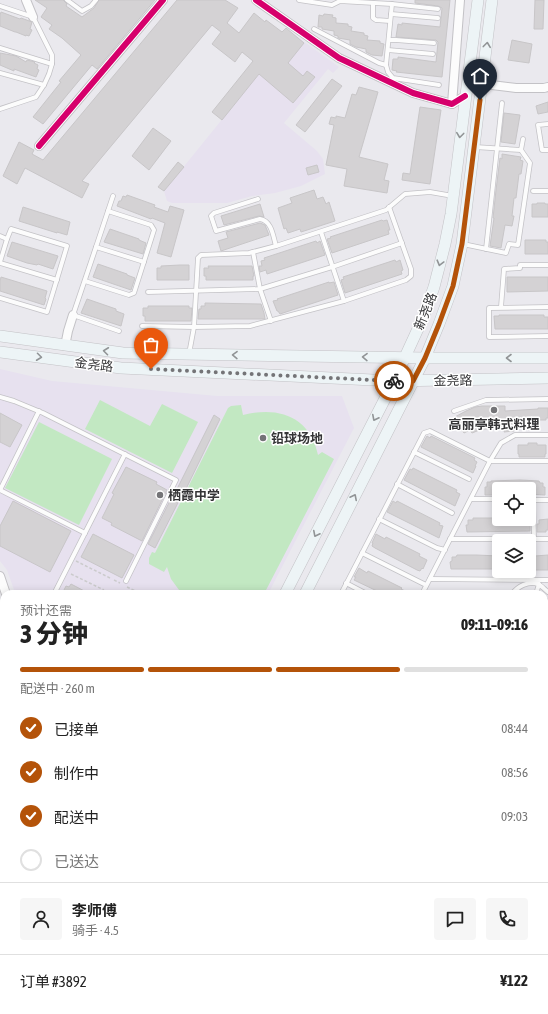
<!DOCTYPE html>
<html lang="zh">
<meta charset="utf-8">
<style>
:root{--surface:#fff;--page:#f6f6f6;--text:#222;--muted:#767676;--line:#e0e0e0;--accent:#b45309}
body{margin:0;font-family:"Asap Condensed","Noto Sans SC",sans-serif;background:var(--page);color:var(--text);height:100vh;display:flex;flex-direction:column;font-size:15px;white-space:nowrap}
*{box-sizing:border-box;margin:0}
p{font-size:13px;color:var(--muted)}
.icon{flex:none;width:22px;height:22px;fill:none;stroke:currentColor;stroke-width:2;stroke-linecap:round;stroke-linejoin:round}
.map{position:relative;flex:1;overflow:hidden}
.details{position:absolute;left:0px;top:590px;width:548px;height:424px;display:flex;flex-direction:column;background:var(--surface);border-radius:12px 12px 0 0;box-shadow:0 2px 10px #0003}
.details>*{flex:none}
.fabs{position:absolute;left:492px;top:482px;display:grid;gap:8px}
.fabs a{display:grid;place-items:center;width:44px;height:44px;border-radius:4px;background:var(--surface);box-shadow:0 2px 10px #0003;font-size:20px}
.pin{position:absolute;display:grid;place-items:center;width:34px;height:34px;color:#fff;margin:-41px -17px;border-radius:50% 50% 50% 0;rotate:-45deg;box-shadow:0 0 4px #0007}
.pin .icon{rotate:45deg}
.courier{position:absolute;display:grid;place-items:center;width:40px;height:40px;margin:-20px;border:3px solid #b45309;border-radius:50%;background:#fff;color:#222;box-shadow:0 1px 5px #0007}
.overview em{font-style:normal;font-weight:800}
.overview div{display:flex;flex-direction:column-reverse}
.overview{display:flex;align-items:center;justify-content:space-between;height:68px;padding:0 20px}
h1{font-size:26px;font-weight:800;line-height:30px}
.bar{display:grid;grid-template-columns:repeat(4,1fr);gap:6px 4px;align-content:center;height:48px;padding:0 20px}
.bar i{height:5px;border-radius:3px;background:var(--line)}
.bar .selected{background:var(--accent)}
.bar p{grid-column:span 4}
.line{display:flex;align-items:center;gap:10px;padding:0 20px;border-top:1px solid var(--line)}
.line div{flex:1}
.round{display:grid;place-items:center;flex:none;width:42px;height:42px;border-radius:4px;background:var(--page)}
ol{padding:0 20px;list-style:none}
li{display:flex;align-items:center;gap:12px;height:44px}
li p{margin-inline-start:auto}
li .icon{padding:4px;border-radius:50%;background:var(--accent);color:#fff;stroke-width:4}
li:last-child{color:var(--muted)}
li i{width:22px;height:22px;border:2px solid var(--line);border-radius:50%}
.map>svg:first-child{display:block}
.education{fill:#e7e1ef}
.green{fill:#c2e8c2}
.park{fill:url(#park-crowns)}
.building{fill:#d4d2d4;stroke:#c8c6c8}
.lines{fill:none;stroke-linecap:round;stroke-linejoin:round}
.lane-casing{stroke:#c3c2c6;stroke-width:5.5}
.street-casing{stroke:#c3c2c6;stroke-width:10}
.secondary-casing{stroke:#c3c2c6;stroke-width:12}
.path{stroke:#cbcbcc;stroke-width:1.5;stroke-dasharray:3 2;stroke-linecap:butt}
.lane{stroke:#fcfcfc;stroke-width:4}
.street{stroke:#fcfcfc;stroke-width:8}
.secondary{stroke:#edf4f6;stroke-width:11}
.cycleway-casing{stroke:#fff;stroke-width:8}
.cycleway{stroke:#d6006c;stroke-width:6}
.oneway{stroke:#919496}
.done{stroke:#747477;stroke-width:4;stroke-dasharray:0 7.2}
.route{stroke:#b45309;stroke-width:5}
.poi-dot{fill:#747477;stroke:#fff;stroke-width:1.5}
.labels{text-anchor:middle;stroke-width:3;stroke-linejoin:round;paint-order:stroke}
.street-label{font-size:13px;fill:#353537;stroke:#fff}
.poi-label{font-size:13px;font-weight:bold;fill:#353537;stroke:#fff;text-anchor:start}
</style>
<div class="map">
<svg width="548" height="1014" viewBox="0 0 548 1014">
<defs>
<pattern id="park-crowns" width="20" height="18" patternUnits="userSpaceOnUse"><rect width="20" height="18" fill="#c2e8c2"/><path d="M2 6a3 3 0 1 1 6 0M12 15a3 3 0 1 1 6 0" fill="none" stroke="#a7c8a7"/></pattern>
</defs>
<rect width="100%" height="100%" fill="#eae9ee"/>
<g class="education">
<path d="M292 33 339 67 333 73 328 69 284 123 317 151 323 159 325 174 301 186 275 193 252 196 227 203H172L167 201 164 191Z"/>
<path d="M0 369 52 381 217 396H342L354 428 268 594H14V590L7 570 0 561Z"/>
</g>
<g class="green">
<path d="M100 400 150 426 162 404 198 422 172 473 85 429Z"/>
<path d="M241 405 243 415C278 406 310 416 318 455L322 452 334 459 264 594H182L171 579 167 567 164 572 149 564V558L152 552 155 553 228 408 231 406Z"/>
<path d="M39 422 112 459 79 525 5 488Z"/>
</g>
<g class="park">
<path d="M0 616 4 682V730L0 734Z"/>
<path d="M544 841 548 843V1014H14L16 1010H544Z"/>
</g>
<g class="building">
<path d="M35 0H63L67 4 66 6 82 17 94 8 99 0H155L97 69 92 65 43 124 33 117 61 82 59 81 81 55 62 38 49 29 52 25 41 17 47 8Z"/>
<path d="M177 0H225L238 8 227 23 239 33 254 13 265 22 266 20 282 32 286 28 304 43 288 63 303 76 307 71 315 77 293 103 259 74 222 120 212 112 253 61 242 52 235 62 212 44 221 32 212 25 82 181 89 184 82 198 25 168 17 184 3 176 19 142 34 150 32 154 43 160Z"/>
<path d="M415 0H450L442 77 396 72 397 71 392 70 393 59H398V57L436 62 438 42 436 40 396 37 398 24 402 25V23L440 27 442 8 438 6 415 3Z"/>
<path d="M535 0H544L543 29H534Z"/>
<path d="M1 12 20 19 21 18 32 22 30 29 32 30 29 36 26 35V36L16 32H15L0 26V15Z"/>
<path d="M324 14 333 15 332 17 336 18V23L348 24V26L352 27 351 31 364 33V35L368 36 367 40 380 41V43L384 44 382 56 372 55 366 52V49L356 47 350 44V40L338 38V36L334 35V31L322 29V27H318L319 15 323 16Z"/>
<path d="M512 40 532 44 529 63 508 60Z"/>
<path d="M0 53 16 56 26 62 27 60 35 62 34 63 38 65 37 69 39 70 36 77 14 69V71L0 65Z"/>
<path d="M332 79 342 86 305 132 296 125Z"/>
<path d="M359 87 378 92 359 157 388 164 384 180 389 181 387 193 344 186 347 169 326 165 334 125 329 124 331 117 336 118V116L345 118 352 94 356 95Z"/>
<path d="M548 102V112L538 114 536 106Z"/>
<path d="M420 107 441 110 430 184 402 180 403 173 410 174Z"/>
<path d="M504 113 520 115 515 144 501 142Z"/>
<path d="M153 128 171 141 149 170 132 156Z"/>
<path d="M502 154 521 157 520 160 523 161 521 174H519L516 198H514L512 216H514L512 226 505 225 501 248 490 246 494 218H493L496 190 500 158 502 159Z"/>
<path d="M178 162 184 167 164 191 158 187Z"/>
<path d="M317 165 319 172 308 175 306 168Z"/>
<path d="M314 190 317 199 323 197 326 204 329 202 335 221 301 232 300 229 288 233 286 228 284 229 278 208 292 203 290 198Z"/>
<path d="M127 195 155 205 154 207 168 212 170 206 184 210 171 257 157 253 165 223 152 218 151 219 117 206 119 201H121L123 196 126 197Z"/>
<path d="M537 203H545V204H548V217H532V204H537Z"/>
<path d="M260 204 264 217 259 216 224 225 221 216Z"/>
<path d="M23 207 70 222 67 235 57 232V233L19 221Z"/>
<path d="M382 220 383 221 387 220 390 230H388L389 234 332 253 327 239 331 238 330 237Z"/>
<path d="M260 223 265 225 269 235 221 251 218 241 228 238 226 232Z"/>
<path d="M110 229 139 239V240L146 243 143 254 104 242Z"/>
<path d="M525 240H546V242H548V254H525Z"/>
<path d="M316 241 317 243 320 241 325 255 267 274 266 270 260 272 259 266H262L261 261 265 260 264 258Z"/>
<path d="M12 242 58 256 53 269 38 264 37 265 27 263 7 256Z"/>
<path d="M395 260 396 262 400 260 403 270 401 271 402 274 345 293 341 280 344 279 343 277Z"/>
<path d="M98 264 127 274V275L135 278 131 290 93 277Z"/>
<path d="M180 265H189V280H157V268H161V266Z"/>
<path d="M208 266H252L254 276H253V280H206V276H204V268H209Z"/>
<path d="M1 277 47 291 45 298 46 299 44 305 0 291V281Z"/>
<path d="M507 277H548V291L507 292Z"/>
<path d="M329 282V283L334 282 338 295 280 314 278 311H277L273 301 278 300 277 299Z"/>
<path d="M87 299 116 309V311L124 314 121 326 81 313Z"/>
<path d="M205 303 261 304 264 313 265 319H198L199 309H201V306H205Z"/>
<path d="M148 306H189V308H192L191 321H145V316H143V308H148Z"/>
<path d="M499 315H544V317H548V329H495L494 316H499Z"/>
<path d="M482 406H505V411L538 409V408H548V418H546V420H535L536 428H514V431L504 432 505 429H482L472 433 470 430 464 433 453 418 466 411 475 407Z"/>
<path d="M0 413 22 425 10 447 0 442Z"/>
<path d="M214 415 220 419 185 491H184L155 548 148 544 174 493H175Z"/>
<path d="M427 436 430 438 431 436 475 458 474 460 477 462 475 466H476L473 473 421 447Z"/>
<path d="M528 443H537V445H546V454H545V457H519V454H518V445H528Z"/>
<path d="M126 467 157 482 156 484 167 490 142 541 111 525 112 523 102 518 114 494 112 493Z"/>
<path d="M413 468 457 490 456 492 460 494 455 506 404 480 410 469 412 470Z"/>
<path d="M520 480 539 481 540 483H543V487H545V495L529 494V489H499V495H485V487H487V482H491V481Z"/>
<path d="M13 501 71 531 50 572 0 546V526Z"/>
<path d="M393 501 396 503 397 501 440 523 439 525 443 526 439 538 387 512Z"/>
<path d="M473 518H499V519L525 520V525H530V531L467 532 466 525H468V520H473Z"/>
<path d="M548 519V530H546V532H537V524H539V520Z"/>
<path d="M93 534 134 555 122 578 81 557Z"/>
<path d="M376 534 385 539 386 537 420 554 419 556 427 560 423 569 422 568 420 571 417 570 375 548 372 546 373 543H372Z"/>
<path d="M535 554V556L548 555V570H529V555Z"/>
<path d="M457 555H476L499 556V569H451L450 562 452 561V557H456Z"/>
<path d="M359 568 367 573 368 571 402 588 401 589 411 594H382L377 591 354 580 356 577H354Z"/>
<path d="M71 584 90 594H62L66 586 69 587Z"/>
</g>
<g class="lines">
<g class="lane-casing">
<g id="lane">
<path d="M67 0 82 11 91 6 96 0"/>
<path d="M299 0 332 5 340 1 392 4 438 9"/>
<path d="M373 3V18L376 20 390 21"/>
<path d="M392 4 386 65 388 72 393 78 439 85"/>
<path d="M0 6 33 17 52 55V64L49 74 44 85 36 97 0 109"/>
<path d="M391 14 438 18"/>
<path d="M314 29 379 63 386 65"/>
<path d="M389 40H396L434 43"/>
<path d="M0 48 52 64"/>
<path d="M388 50 433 54"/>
<path d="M0 73 44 85"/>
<path d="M548 124 538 125 542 150H548"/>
<path d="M475 147 521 150 523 139"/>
<path d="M533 191H548"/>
<path d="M113 196 96 247 144 262"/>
<path d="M258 199 214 213 211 216 216 231 260 219C272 221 273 236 276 246"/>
<path d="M321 232 344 301"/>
<path d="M0 236 7 239 11 229 67 246 47 312 0 298"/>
<path d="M463 244 506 253 509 244 518 245 530 163 521 150"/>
<path d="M96 247 73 315 119 331"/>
<path d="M486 249 502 103"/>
<path d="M253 252 260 289 271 321"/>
<path d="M0 262 7 239"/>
<path d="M0 263 57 280"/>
<path d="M85 281 129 295 134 293 154 230 151 225 108 211"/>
<path d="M148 292 260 289 332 267 402 243"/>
<path d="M501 307 504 269 520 268V265H548"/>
<path d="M548 307 489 308V337L548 336"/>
<path d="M142 326 194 327 250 326 344 301 406 280 411 276V269L389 207"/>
<path d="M189 354 194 327 198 258 201 255 249 253 276 246 386 210 405 194 430 192 453 196"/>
<path d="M0 397 14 401 43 413 176 480 126 581"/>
<path d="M454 411 486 400 548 399"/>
<path d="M414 452 469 479"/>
<path d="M397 484 452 513"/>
<path d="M0 490 85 533"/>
<path d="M0 490 39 411"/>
<path d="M471 499H499"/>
<path d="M529 500H548"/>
<path d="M533 500 534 539"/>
<path d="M379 519 437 548 445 550"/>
<path d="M450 539H548"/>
<path d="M362 553 426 585"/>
<path d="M430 579 548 580"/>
<path d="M346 583 367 594"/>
<path d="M54 594 125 454"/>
<path d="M341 594 424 433 430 431 490 461H548"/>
<path d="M422 594 490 461 501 443 515 435H548"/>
<path d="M512 594C518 586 528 581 538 584 541 585 545 590 548 592"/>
<path d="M536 594 539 584"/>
<path d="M544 599 546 601V611"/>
<path d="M544 622 548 621"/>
<path d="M544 640 548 642"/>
<path d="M544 709 548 711"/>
<path d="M544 722 548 714"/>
<path d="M544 737H548"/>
</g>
</g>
<g class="street-casing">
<g id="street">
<path d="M26 0 33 17"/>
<path d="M256 0 339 58 413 93 452 104 465 96"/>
<path d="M467 82 516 88H544L548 87"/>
<path d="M452 104 460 0"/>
<path d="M39 146 163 0"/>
<path d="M65 346 68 331 73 315"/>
<path d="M0 576 6 594"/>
</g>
</g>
<g class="secondary-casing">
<g id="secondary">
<path d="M0 336 123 353 425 358H548"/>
<path d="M0 352 121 368 394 381 548 378"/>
<path d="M285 594 394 381 422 320 434 287 445 244 451 214 478 0"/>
<path d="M305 594 425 358 439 324 453 286 462 244 492 0"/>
<path d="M0 756H4"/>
<path d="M0 771H4"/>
<path d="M544 810 548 812"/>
<path d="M544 821 548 823"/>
<path d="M0 959 4 955"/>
<path d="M0 989 4 984"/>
</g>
</g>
<g class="path">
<path d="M76 561 110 578"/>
<path d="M71 574 104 590"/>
<path d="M114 580 120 583"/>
<path d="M127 587 142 594"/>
<path d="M108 592 111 594"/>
<path d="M544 899 548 900"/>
<path d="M544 928 548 929"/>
<path d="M544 938 548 937"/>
<path d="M544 1001 548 1002"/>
<path d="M63 1010 69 1014"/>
<path d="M353 1010 363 1014"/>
<path d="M239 1014 243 1010"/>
<path d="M340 1014 343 1010"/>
<path d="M438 1014 440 1010"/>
<path d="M473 1014 476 1010"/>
</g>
<use href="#lane" class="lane"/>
<use href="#street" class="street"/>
<use href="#secondary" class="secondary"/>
<g class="cycleway-casing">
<g id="cycleway">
<path d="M256 0 339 58 413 93 452 104 465 96"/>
<path d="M39 146 163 0"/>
</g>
</g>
<use href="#cycleway" class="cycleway"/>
</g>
<defs><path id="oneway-chevron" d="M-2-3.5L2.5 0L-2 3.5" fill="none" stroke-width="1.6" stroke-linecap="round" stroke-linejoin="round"/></defs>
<g class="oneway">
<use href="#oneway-chevron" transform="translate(487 45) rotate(-83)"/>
<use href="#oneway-chevron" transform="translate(460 135) rotate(97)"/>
<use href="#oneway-chevron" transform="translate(440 263) rotate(105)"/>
<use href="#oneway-chevron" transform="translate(106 351) rotate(-173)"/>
<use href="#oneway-chevron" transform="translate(235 355) rotate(-179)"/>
<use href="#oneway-chevron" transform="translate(39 357) rotate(7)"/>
<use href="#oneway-chevron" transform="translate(365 357) rotate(-179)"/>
<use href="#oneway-chevron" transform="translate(509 358) rotate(180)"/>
<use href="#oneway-chevron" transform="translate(375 418) rotate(117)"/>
<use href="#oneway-chevron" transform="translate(354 497) rotate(-63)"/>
<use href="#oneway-chevron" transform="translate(316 534) rotate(117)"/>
</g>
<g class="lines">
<path class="done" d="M151 369 394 381"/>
<path class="route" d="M394 381H413L425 358 439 324 453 286 462 244 480 100"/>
</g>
<g class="poi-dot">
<circle cx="494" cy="410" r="4"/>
<circle cx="263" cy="438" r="4"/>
<circle cx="160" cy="495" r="4"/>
</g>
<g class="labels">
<g class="street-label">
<text transform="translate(425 311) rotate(-68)" y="5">新尧路</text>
<text transform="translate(94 364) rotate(7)" y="5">金尧路</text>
<text transform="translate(453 380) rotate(-1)" y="5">金尧路</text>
</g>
<g class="poi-label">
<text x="494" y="429" text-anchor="middle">高丽亭韩式料理</text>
<text x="271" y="443">铅球场地</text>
<text x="168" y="500">栖霞中学</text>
</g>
</g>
</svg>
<div class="fabs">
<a><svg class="icon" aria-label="locate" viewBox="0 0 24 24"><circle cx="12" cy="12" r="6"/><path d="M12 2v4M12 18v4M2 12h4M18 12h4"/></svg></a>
<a><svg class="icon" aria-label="layers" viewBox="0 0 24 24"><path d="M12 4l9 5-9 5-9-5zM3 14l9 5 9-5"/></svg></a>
</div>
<div class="pin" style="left:151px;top:369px;background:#ea580c"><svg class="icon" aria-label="bag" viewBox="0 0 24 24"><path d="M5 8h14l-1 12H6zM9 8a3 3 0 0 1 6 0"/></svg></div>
<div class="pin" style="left:480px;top:100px;background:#1f2937"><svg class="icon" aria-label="home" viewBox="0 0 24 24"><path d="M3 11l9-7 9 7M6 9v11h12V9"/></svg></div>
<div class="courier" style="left:394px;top:381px"><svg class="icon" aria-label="bike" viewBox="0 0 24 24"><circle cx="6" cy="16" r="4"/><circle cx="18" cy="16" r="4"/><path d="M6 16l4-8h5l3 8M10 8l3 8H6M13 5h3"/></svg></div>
<section class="details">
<div class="overview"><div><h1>3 分钟</h1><p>预计还需</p></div><em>09:11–09:16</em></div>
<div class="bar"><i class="selected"></i><i class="selected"></i><i class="selected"></i><i></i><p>配送中 · 260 m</p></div>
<ol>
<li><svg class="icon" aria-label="check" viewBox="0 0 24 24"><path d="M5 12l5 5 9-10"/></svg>已接单<p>08:44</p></li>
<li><svg class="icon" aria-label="check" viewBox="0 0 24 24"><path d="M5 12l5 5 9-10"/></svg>制作中<p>08:56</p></li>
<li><svg class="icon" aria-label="check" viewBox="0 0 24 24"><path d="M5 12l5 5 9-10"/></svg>配送中<p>09:03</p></li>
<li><i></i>已送达</li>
</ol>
<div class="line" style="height:72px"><a class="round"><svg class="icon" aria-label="person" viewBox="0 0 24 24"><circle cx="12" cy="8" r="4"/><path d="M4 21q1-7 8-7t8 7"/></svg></a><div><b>李师傅</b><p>骑手 · 4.5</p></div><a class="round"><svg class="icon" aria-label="chat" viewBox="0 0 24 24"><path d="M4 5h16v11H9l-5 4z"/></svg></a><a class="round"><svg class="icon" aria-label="phone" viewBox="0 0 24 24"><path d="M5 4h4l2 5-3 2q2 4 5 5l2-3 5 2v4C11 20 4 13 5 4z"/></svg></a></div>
<div class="line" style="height:52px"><div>订单 #3892</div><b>¥122</b></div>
</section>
</div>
